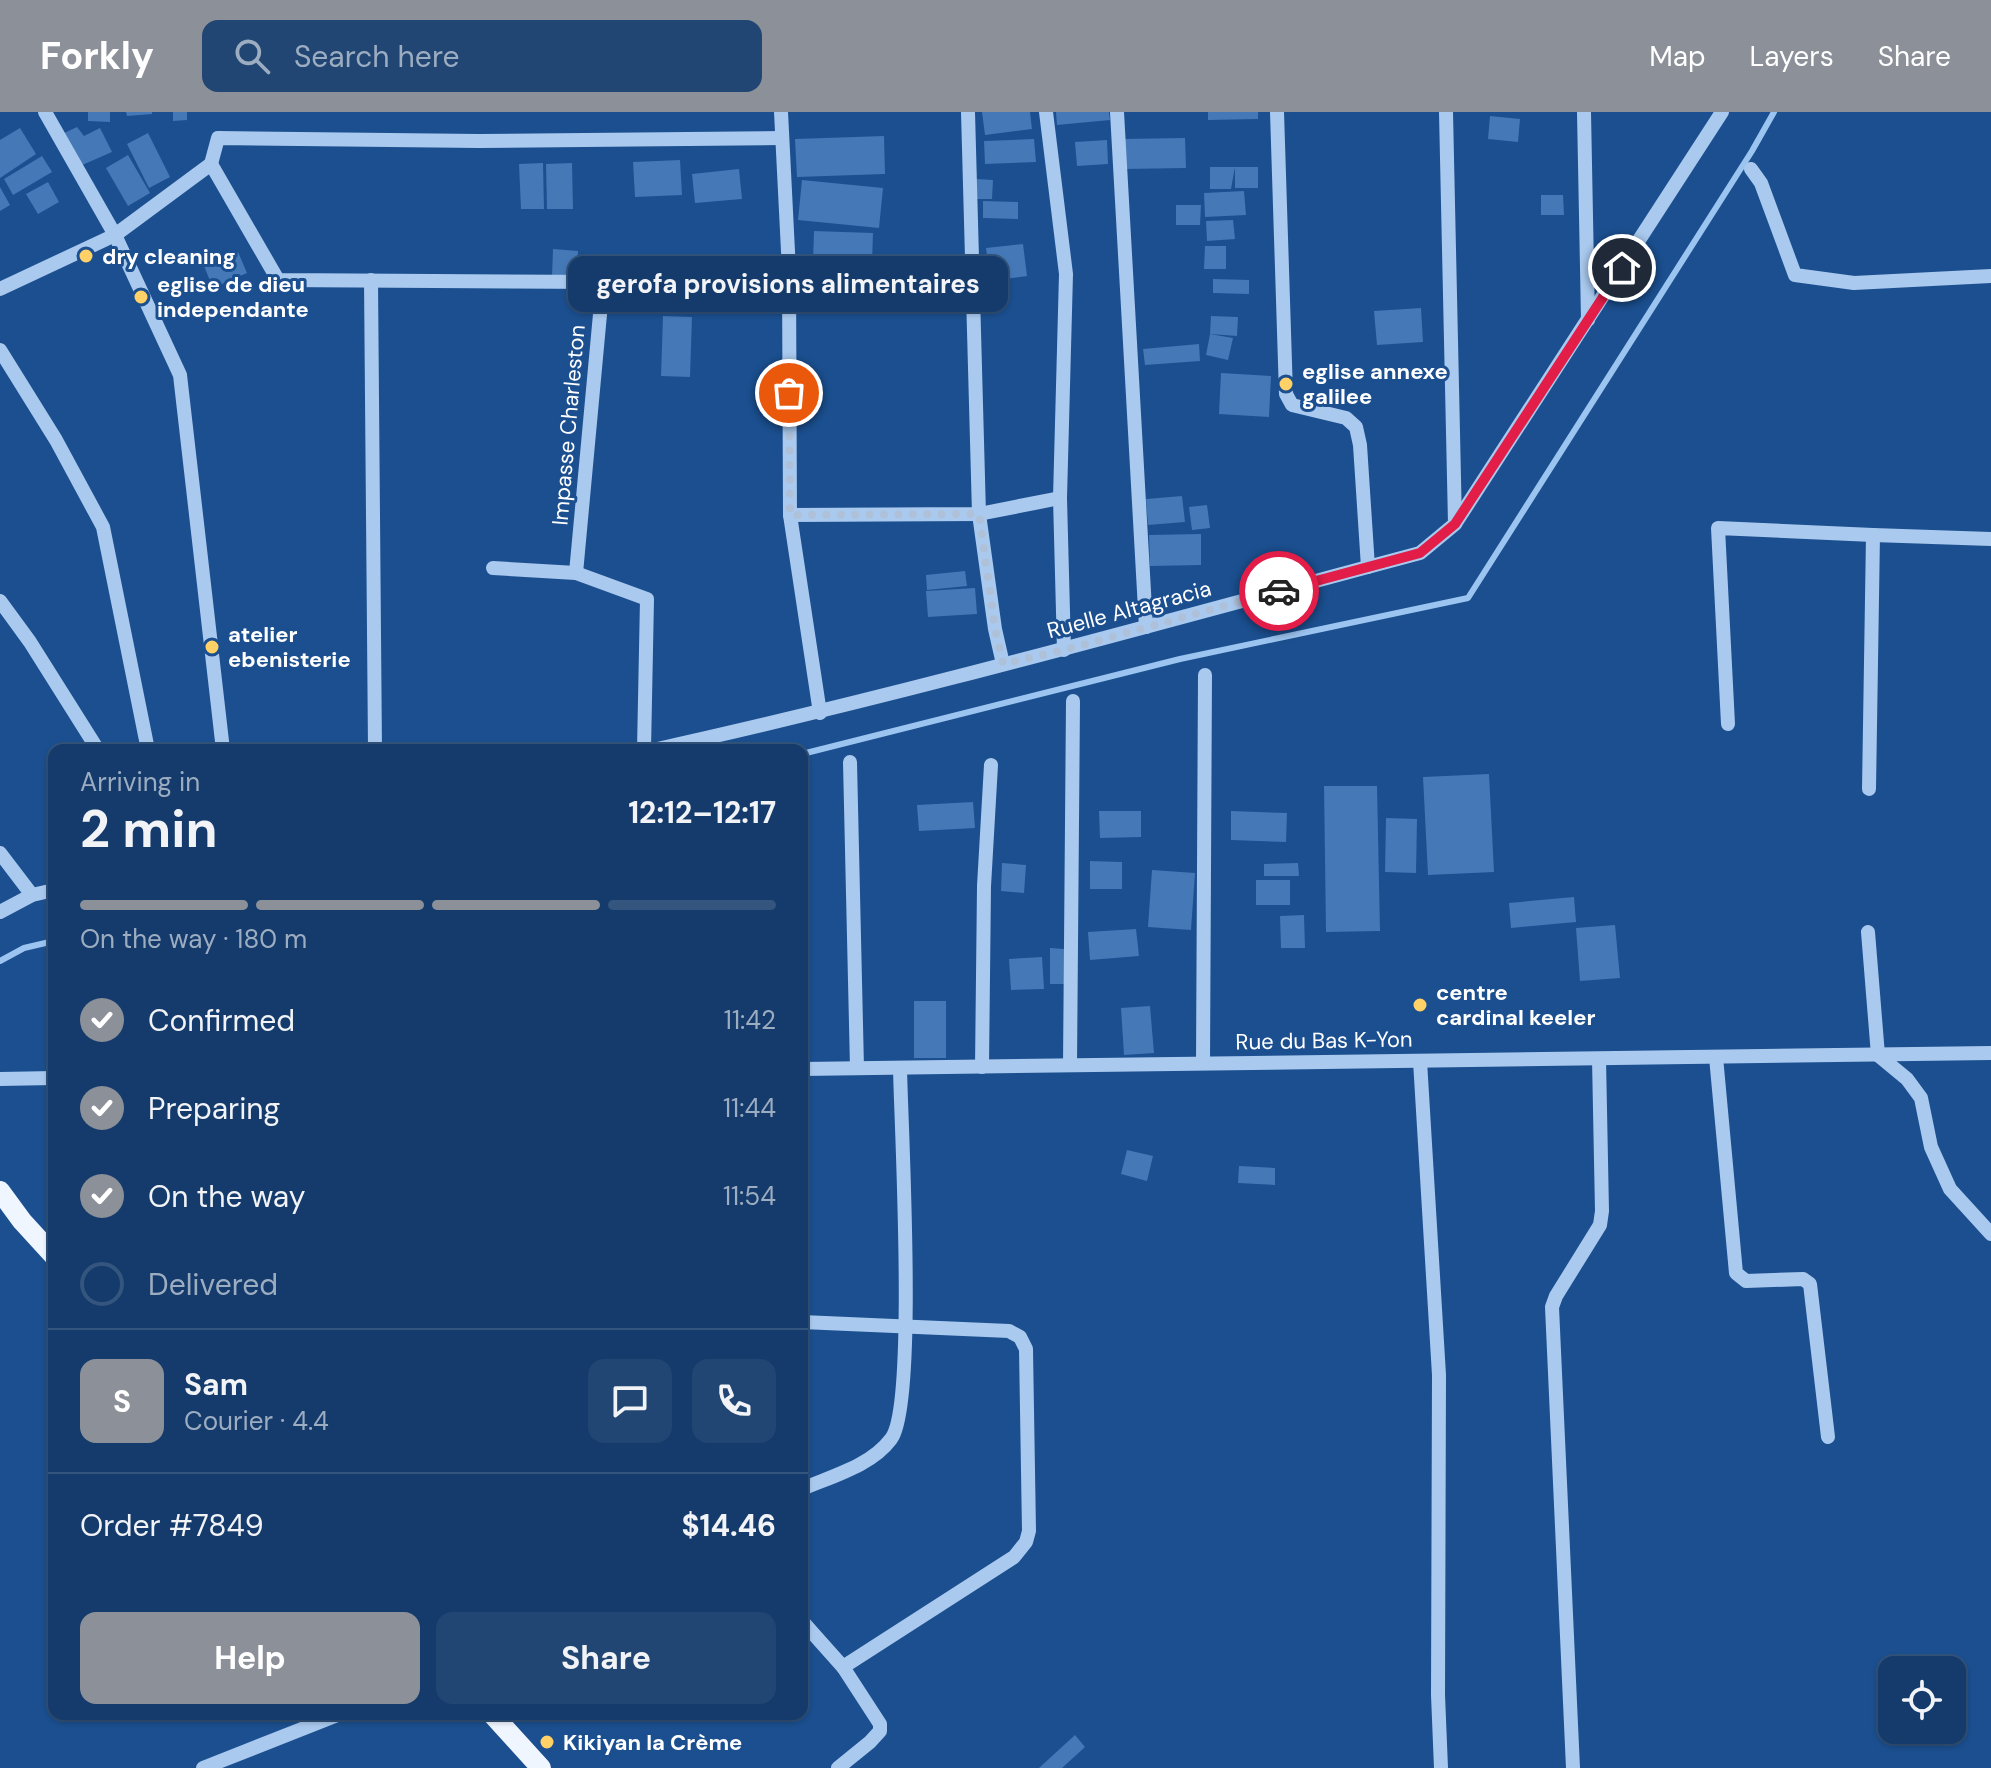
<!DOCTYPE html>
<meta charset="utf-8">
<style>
:root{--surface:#143b6b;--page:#214673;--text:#f1f3f6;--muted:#9dadc1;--line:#33557e;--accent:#8c9099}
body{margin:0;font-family:"DM Sans",sans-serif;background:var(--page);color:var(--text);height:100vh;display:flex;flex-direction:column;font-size:30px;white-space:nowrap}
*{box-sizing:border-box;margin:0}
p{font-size:26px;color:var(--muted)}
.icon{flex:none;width:44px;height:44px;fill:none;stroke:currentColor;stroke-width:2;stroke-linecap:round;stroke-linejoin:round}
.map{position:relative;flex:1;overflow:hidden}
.side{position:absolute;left:48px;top:632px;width:760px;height:976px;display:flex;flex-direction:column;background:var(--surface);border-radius:16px;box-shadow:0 2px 6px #0004,0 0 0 2px var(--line)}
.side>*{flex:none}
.buttons{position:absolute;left:1878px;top:1544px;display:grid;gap:16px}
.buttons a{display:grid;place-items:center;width:88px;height:88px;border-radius:16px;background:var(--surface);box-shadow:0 2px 6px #0004,0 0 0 2px var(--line);font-size:40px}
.pin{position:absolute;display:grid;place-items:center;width:68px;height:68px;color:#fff;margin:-34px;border:4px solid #fff;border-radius:50%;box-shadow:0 2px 8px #0007}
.courier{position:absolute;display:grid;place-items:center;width:80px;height:80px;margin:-40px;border:6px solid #e11d48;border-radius:50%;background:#fff;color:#222;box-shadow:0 2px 10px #0007}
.bubble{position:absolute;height:56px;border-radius:16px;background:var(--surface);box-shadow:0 2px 6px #0004,0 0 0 2px var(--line);font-size:26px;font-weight:700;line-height:56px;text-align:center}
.summary em{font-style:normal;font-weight:700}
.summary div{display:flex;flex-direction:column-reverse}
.summary{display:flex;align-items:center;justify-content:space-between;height:136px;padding:0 32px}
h1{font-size:52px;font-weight:700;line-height:60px}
.bar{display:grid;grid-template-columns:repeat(4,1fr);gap:12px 8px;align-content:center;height:96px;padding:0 32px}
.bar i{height:10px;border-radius:6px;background:var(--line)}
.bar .on{background:var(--accent)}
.bar p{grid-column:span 4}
.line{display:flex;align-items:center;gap:20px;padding:0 32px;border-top:2px solid var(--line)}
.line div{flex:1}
.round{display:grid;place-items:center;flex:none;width:84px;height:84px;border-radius:16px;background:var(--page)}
ol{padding:0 32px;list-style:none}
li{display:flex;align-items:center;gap:24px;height:88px}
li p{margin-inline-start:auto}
li .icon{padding:8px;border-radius:50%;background:var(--accent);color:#fff;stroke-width:4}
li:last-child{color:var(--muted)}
li i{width:44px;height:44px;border:4px solid var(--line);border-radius:50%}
.primary-button{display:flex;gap:16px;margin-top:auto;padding:16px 32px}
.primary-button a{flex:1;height:92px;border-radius:16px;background:var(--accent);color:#fff;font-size:32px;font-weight:700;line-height:92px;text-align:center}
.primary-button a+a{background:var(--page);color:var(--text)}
header{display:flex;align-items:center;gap:48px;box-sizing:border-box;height:112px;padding:0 40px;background:var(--accent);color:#fff}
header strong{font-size:38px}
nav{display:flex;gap:44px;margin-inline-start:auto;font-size:28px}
.search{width:560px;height:72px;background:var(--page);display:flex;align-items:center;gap:20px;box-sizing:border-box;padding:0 28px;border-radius:16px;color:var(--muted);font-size:30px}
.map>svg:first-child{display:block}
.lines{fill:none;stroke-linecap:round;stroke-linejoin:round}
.stream{stroke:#9cc4f0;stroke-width:6}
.building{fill:#4478b7}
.minor{stroke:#a9c9ee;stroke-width:14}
.major{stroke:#f0f6ff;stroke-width:20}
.done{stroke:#afc1d8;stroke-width:8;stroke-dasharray:0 14.4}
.route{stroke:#e11d48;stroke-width:10}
.poi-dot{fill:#ffd166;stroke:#1b4f8f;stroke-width:3}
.labels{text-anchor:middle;stroke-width:6;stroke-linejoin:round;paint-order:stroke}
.poi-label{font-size:22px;font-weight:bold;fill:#fff;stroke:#1b4f8f;text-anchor:start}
.street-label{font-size:22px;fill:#fff;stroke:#1b4f8f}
</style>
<header>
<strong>Forkly</strong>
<div class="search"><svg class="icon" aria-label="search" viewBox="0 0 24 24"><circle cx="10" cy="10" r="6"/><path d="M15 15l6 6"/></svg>Search here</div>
<nav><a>Map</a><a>Layers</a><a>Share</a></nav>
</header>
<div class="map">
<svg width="1991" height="1656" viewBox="0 0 1991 1656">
<rect width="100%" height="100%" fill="#1b4f8f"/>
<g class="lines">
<g class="stream">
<path d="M802 642 1180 547 1468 486 1752 39 1774 0"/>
<path d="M0 849 24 836 54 829"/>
</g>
</g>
<g class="building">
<path d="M88 0H110V10L88 9Z"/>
<path d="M126 0H152V2L127 4Z"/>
<path d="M173 0H187V8L173 9Z"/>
<path d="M982 0H1030L1032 17 985 23Z"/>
<path d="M1056 0H1109L1110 8 1057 13Z"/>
<path d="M1208 0H1258V7L1208 8Z"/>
<path d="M1490 4 1520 7 1518 30 1488 27Z"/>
<path d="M77 15 84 24 100 16 112 40 80 54 62 22Z"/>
<path d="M20 16 36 42 0 66V28Z"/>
<path d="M148 21 170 65 149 76 127 32Z"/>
<path d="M884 24 885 62 797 65 795 27Z"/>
<path d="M1185 26 1186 56 1124 57 1123 27Z"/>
<path d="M1034 27 1036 50 985 52 984 29Z"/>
<path d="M1107 28 1108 52 1077 54 1075 30Z"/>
<path d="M128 43 150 81 128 94 106 56Z"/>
<path d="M42 44 52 60 13 83 4 67Z"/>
<path d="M680 48 682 83 635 85 633 50Z"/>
<path d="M543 51 544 97H521L519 52Z"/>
<path d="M572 51 573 97H547L546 52Z"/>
<path d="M1210 55H1235L1231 77H1210Z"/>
<rect x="1235" y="55" width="23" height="21"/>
<path d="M739 57 742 87 695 91 692 62Z"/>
<path d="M976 67 993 68 992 87H976Z"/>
<path d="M802 68 883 76 879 116 798 108Z"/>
<path d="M48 70 59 90 38 102 26 82Z"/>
<path d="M0 75 10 93 0 99Z"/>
<path d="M1244 79 1246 103 1205 105 1204 81Z"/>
<path d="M1541 83H1563L1564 103H1541Z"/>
<path d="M983 89 1018 90V107L983 106Z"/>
<path d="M1176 93H1201L1200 113H1176Z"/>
<path d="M1233 108 1235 127 1207 129 1206 109Z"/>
<path d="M814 119 873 121 872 151 813 150Z"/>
<path d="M1023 132 1027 164 990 169 986 136Z"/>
<path d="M1205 134H1226V157H1204Z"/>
<path d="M553 137 578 139 577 165 552 164Z"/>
<path d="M238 140 247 161 213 176 204 154Z"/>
<path d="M822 156 887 158 886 187 822 186Z"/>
<path d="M1213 167 1249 168V182L1213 181Z"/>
<path d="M1421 196 1423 230 1377 233 1374 199Z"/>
<path d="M663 204 692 205 690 265 661 264Z"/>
<path d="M1211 204 1238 205 1237 224 1210 222Z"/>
<path d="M1210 222 1233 226 1228 248 1206 243Z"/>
<path d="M1199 232 1200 249 1145 253 1143 237Z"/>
<path d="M1221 261 1271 264 1269 305 1219 302Z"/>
<path d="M1182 384 1185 410 1148 413 1146 387Z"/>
<path d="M1207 393 1210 416 1192 418 1189 395Z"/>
<path d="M1201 422V453L1150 454 1149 423Z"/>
<path d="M965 459 967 474 927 478 926 463Z"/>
<path d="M975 476 977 502 928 505 926 479Z"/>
<path d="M1489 662 1494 760 1428 763 1423 665Z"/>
<path d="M1324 674H1377L1380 819 1326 820Z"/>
<path d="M973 690 975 716 919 719 917 693Z"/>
<path d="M1099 699H1141V725L1100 726Z"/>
<path d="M1231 699 1287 701 1286 730 1231 728Z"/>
<path d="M1386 706 1417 707 1416 761 1385 760Z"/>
<path d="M1090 749 1122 750V777H1090Z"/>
<path d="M1002 751 1026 753 1024 781 1001 779Z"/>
<path d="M1298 751 1299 764H1264V752Z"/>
<path d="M1152 758 1195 761 1191 818 1148 815Z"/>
<rect x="1256" y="768" width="34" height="25"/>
<path d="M1574 785 1576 810 1511 816 1509 791Z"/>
<path d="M1304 803 1305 836H1281L1280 804Z"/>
<path d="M1615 813 1620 866 1580 869 1576 816Z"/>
<path d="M1136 817 1139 844 1090 848 1088 820Z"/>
<path d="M1050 836 1064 837V872H1050Z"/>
<path d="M1042 845 1044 877 1011 878 1009 847Z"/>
<path d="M1419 887 1427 893 1421 900 1413 894Z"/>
<rect x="914" y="889" width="32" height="57"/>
<path d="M1150 894 1154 941 1124 943 1121 896Z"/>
<path d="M1127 1038 1153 1044 1147 1069 1121 1062Z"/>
<path d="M1239 1054 1275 1056V1073L1238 1071Z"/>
<path d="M1075 1623 1085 1635 1062 1656H1039Z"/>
</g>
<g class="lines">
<g class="minor">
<path d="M45 0 115 123 180 263 223 638"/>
<path d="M781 0 789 159 790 403 820 601"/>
<path d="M968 0 979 402 995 517 1003 552"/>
<path d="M1046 0 1066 162 1060 386 1064 538"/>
<path d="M1117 0 1146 515"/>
<path d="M1277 0 1286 282 1292 293 1346 306 1356 315 1360 333 1368 455"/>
<path d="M1446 0 1455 412"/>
<path d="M1584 0 1588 208"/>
<path d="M211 52 278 168 603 170 789 159"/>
<path d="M1751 57 1761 71 1795 163 1854 171 1991 164"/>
<path d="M371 168 375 638"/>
<path d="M0 177 115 123 211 52 218 26 479 29 782 26"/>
<path d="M0 238 56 328 103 415 148 638"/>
<path d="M790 403 979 402 1060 386"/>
<path d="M1873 423 1991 427"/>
<path d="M493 456 576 461 647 487 644 638"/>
<path d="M576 461 603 170"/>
<path d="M0 489 30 530 98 638"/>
<path d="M1728 612 1718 416 1873 423 1869 677"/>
<path d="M653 638C911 581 1165 509 1420 441L1455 412 1722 0"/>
<path d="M850 650 857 956"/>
<path d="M0 741 32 783"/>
<path d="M0 800 32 783 54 778"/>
<path d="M1868 820 1878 943 1907 967 1921 986 1931 1035 1950 1077 1991 1122"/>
<path d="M1716 945 1736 1161 1746 1169 1803 1167 1810 1172 1828 1325"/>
<path d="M1420 949 1439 1263 1438 1583 1441 1656"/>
<path d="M1203 951 1205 563"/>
<path d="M1070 953 1073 589"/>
<path d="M982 955 984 774 991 653"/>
<path d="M802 957 1991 941"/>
<path d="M0 967 54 966"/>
<path d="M802 1210 1009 1219 1020 1225 1026 1237 1029 1419 1026 1430 1014 1445 843 1555 880 1612V1619L870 1630 838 1656"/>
<path d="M802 1377C832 1364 871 1354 891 1327 917 1294 901 1014 900 956"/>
<path d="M802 1509 843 1555"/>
<path d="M203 1656 340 1602"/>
<path d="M1573 1656 1552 1195 1556 1184 1600 1113 1602 1099 1599 947"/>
</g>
<g class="major">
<path d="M0 1079 22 1109 54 1144"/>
<path d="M492 1602 541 1656"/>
</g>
</g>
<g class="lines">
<path class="done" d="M789 281 790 403 979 402 995 517 1003 552 1064 538 1279 479"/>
<path class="route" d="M1279 479 1420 441 1455 412 1622 156"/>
</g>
<g class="poi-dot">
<circle cx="86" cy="144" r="8"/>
<circle cx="141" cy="185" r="8"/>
<circle cx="1286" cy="272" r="8"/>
<circle cx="212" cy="535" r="8"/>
<circle cx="1420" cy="893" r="8"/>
<circle cx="547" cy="1630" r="8"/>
</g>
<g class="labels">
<g class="poi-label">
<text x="102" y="152">dry cleaning</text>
<text x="157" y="180">eglise de dieu<tspan x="157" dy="25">independante</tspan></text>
<text x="1302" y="267">eglise annexe<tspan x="1302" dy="25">galilee</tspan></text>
<text x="228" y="530">atelier<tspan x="228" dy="25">ebenisterie</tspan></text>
<text x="1436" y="888">centre<tspan x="1436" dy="25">cardinal keeler</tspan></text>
<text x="563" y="1638">Kikiyan la Crème</text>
</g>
<g class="street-label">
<text transform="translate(568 313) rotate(-85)" y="8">Impasse Charleston</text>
<text transform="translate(1129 497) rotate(-15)" y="8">Ruelle Altagracia</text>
<text transform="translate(1324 928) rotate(-1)" y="8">Rue du Bas K-Yon</text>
</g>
</g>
</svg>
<div class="buttons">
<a><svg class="icon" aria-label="locate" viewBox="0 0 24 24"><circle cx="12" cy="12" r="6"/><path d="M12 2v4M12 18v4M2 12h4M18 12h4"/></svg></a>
</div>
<div class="pin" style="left:789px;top:281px;background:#ea580c"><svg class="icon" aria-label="bag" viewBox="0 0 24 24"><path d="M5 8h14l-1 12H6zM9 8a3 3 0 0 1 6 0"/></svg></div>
<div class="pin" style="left:1622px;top:156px;background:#1f2937"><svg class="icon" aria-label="home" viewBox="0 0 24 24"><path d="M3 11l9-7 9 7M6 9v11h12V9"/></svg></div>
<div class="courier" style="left:1279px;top:479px"><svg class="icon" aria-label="car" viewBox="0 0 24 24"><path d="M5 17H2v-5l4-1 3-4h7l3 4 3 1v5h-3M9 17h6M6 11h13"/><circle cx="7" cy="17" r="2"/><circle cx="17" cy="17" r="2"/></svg></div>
<div class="bubble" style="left:568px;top:144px;width:440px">gerofa provisions alimentaires</div>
<section class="side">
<div class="summary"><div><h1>2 min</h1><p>Arriving in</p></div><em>12:12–12:17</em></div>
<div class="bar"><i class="on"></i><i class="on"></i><i class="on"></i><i></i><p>On the way · 180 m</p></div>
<ol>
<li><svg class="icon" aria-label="check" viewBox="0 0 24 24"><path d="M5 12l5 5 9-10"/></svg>Confirmed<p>11:42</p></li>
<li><svg class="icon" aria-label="check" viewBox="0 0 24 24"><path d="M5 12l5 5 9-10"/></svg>Preparing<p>11:44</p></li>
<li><svg class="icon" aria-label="check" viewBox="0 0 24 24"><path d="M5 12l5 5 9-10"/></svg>On the way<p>11:54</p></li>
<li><i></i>Delivered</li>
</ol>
<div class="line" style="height:144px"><b class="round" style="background:var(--accent);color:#fff">S</b><div><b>Sam</b><p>Courier · 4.4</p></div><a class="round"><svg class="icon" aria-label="chat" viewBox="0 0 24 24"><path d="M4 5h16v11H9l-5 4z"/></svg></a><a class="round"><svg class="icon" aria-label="phone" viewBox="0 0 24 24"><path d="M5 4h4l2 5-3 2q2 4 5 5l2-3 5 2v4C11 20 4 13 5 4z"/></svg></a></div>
<div class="line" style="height:104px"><div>Order #7849</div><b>$14.46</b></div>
<div class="primary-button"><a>Help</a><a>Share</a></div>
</section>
</div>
